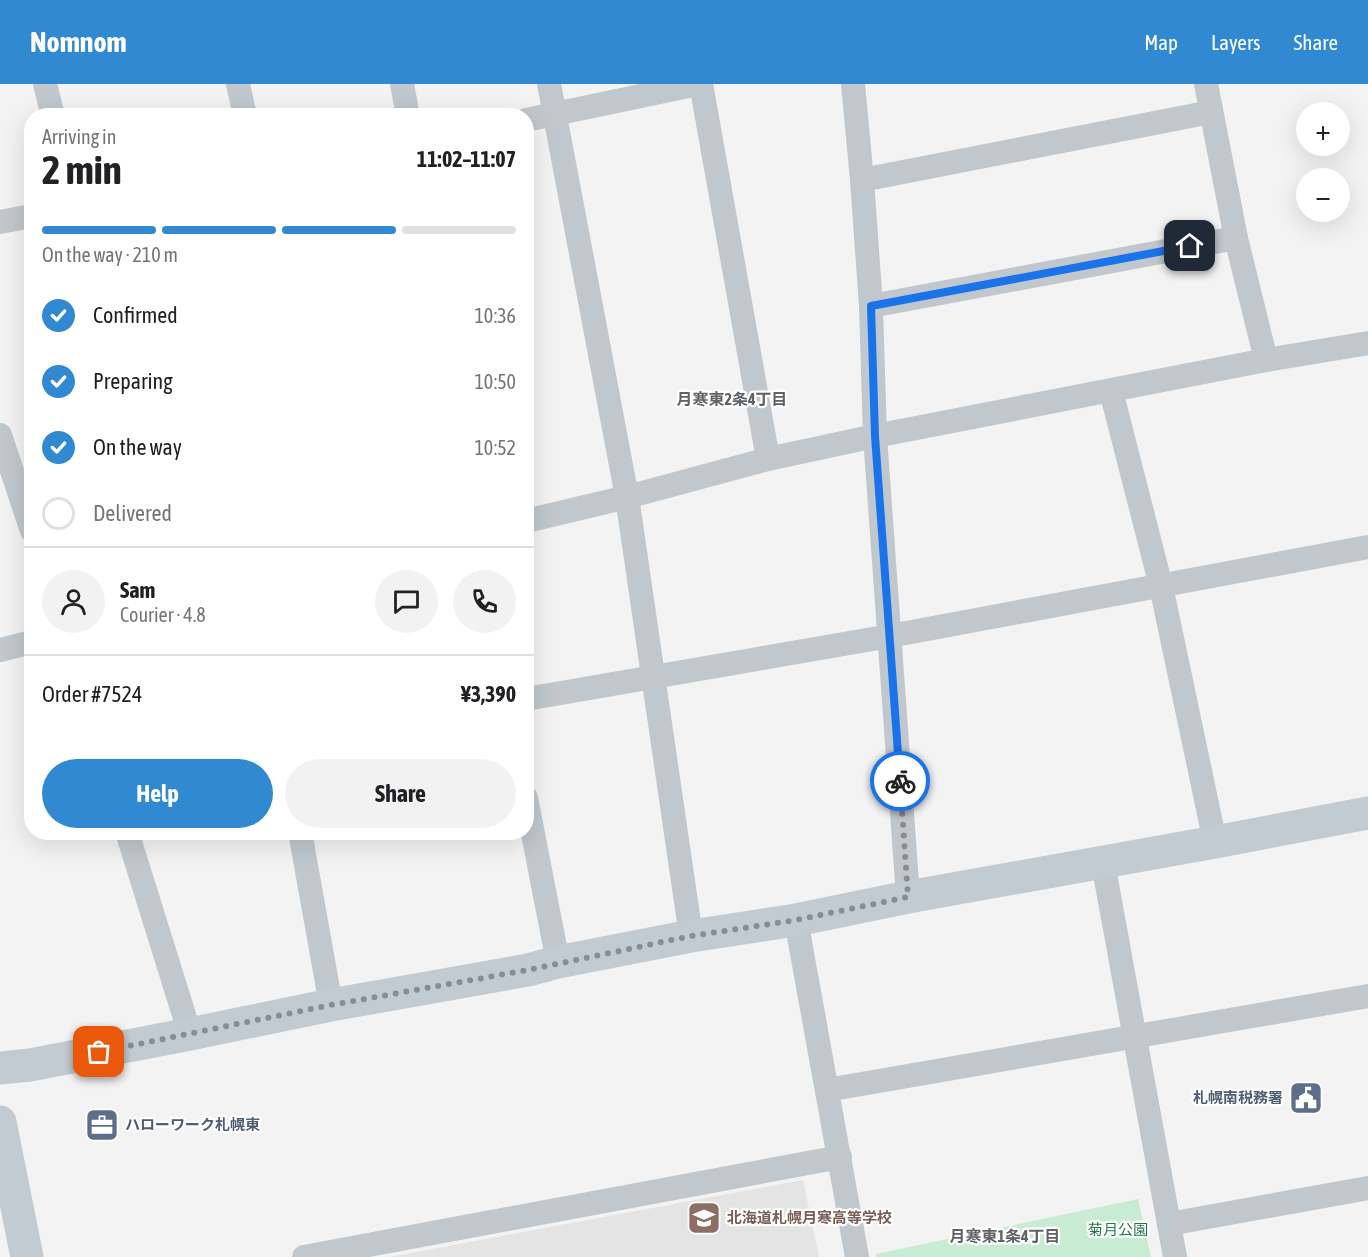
<!DOCTYPE html>
<meta charset="utf-8">
<style>
:root{--surface:#fff;--page:#f2f2f2;--text:#202124;--muted:#757577;--line:#e0e0e0;--accent:#3089d1}
body{margin:0;font-family:"Asap Condensed","Noto Sans JP",sans-serif;background:var(--page);color:var(--text);height:100vh;display:flex;flex-direction:column;font-size:22px;white-space:nowrap}
*{box-sizing:border-box;margin:0}
p{font-size:20px;color:var(--muted)}
.icon{flex:none;width:33px;height:33px;fill:none;stroke:currentColor;stroke-width:2;stroke-linecap:round;stroke-linejoin:round}
.map{position:relative;flex:1;overflow:hidden}
.details{position:absolute;left:24px;top:24px;width:510px;height:732px;display:flex;flex-direction:column;background:var(--surface);border-radius:24px;box-shadow:0 6px 24px #0002}
.details>*{flex:none}
.tools{position:absolute;left:1296px;top:18px;display:grid;gap:12px}
.tools a{display:grid;place-items:center;width:54px;height:54px;border-radius:50%;background:var(--surface);box-shadow:0 6px 24px #0002;font-size:30px}
.pin{position:absolute;display:grid;place-items:center;width:51px;height:51px;color:#fff;margin:-26px;border-radius:12px;box-shadow:0 3px 9px #0006}
.courier{position:absolute;display:grid;place-items:center;width:60px;height:60px;margin:-30px;border:4px solid #1a73e8;border-radius:50%;background:#fff;color:#222;box-shadow:0 2px 8px #0007}
.headline em{font-style:normal;font-weight:700}
.headline div{display:flex;flex-direction:column-reverse}
.headline{display:flex;align-items:center;justify-content:space-between;height:102px;padding:0 18px}
h1{font-size:39px;font-weight:700;line-height:45px}
.bar{display:grid;grid-template-columns:repeat(4,1fr);gap:9px 6px;align-content:center;height:72px;padding:0 18px}
.bar i{height:8px;border-radius:4px;background:var(--line)}
.bar .on{background:var(--accent)}
.bar p{grid-column:span 4}
.line{display:flex;align-items:center;gap:15px;padding:0 18px;border-top:2px solid var(--line)}
.line div{flex:1}
.round{display:grid;place-items:center;flex:none;width:63px;height:63px;border-radius:32px;background:var(--page)}
ol{padding:0 18px;list-style:none}
li{display:flex;align-items:center;gap:18px;height:66px}
li p{margin-inline-start:auto}
li .icon{padding:6px;border-radius:50%;background:var(--accent);color:#fff;stroke-width:4}
li:last-child{color:var(--muted)}
li i{width:33px;height:33px;border:3px solid var(--line);border-radius:50%}
.cta{display:flex;gap:12px;margin-top:auto;padding:12px 18px}
.cta a{flex:1;height:69px;border-radius:36px;background:var(--accent);color:#fff;font-size:24px;font-weight:700;line-height:69px;text-align:center}
.cta a+a{background:var(--page);color:var(--text)}
header{display:flex;align-items:center;gap:36px;box-sizing:border-box;height:84px;padding:0 30px;background:var(--accent);color:#fff}
header strong{font-size:28px}
nav{display:flex;gap:33px;margin-inline-start:auto;font-size:21px}
.map>svg:first-child{display:block}
.education{fill:#e5e4e4}
.green{fill:#c7ecd1}
.lines{fill:none;stroke-linecap:round;stroke-linejoin:round}
.street{stroke:#c0c8cd;stroke-width:24}
.secondary{stroke:#c1cbd1;stroke-width:33}
.done{stroke:#878e92;stroke-width:6;stroke-dasharray:0 10.8}
.route{stroke:#1a73e8;stroke-width:8}
.labels{text-anchor:middle;stroke-width:4.5;stroke-linejoin:round;paint-order:stroke}
.service-label{font-size:15px;font-weight:bold;fill:#4e5e75;stroke:#fff;text-anchor:end}
.education-label{font-size:15px;font-weight:bold;fill:#785e54;stroke:#fff;text-anchor:start}
.park-label{font-size:15px;fill:#237944;stroke:#fff}
.neighbourhood-label{font-size:16px;font-weight:bold;fill:#5f6366;stroke:#fff}
</style>
<header>
<strong>Nomnom</strong>
<nav><a>Map</a><a>Layers</a><a>Share</a></nav>
</header>
<div class="map">
<svg width="1368" height="1173" viewBox="0 0 1368 1173">
<rect width="100%" height="100%" fill="#f4f3f3"/>
<path class="education" d="M803 1096 819 1173H389Z"/>
<path class="green" d="M1138 1115 1151 1173H876V1170Z"/>
<g class="lines">
<g class="street">
<path d="M45 0 53 32"/>
<path d="M238 0 245 32"/>
<path d="M402 0 408 32"/>
<path d="M549 0 627 413 691 852"/>
<path d="M701 0 768 375"/>
<path d="M853 0 862 96 871 222 875 352 908 813"/>
<path d="M1206 0 1236 154 1266 276"/>
<path d="M526 36 698 0"/>
<path d="M862 96 1211 28"/>
<path d="M0 138 32 132"/>
<path d="M871 222 1236 154"/>
<path d="M1111 307 1161 502 1215 758"/>
<path d="M0 351 32 447"/>
<path d="M526 437 627 413 768 375 875 352 1266 276 1368 259"/>
<path d="M0 566 32 558"/>
<path d="M526 615 890 552 1368 463"/>
<path d="M526 714 558 878"/>
<path d="M127 748 190 950"/>
<path d="M300 748 331 921"/>
<path d="M1103 779 1175 1173"/>
<path d="M796 836 857 1173"/>
<path d="M827 1006 1368 912"/>
<path d="M1169 1140 1368 1104"/>
<path d="M304 1173 840 1073"/>
</g>
<g class="secondary">
<path d="M0 984 30 981 190 950 331 921 528 886 558 878 691 852 796 836 908 813 1215 758 1368 729"/>
<path d="M0 1038 27 1173"/>
</g>
</g>
<g class="lines">
<path class="done" d="M99 968 331 921 528 886 691 852 796 836 908 813 900 697"/>
<path class="route" d="M900 697 875 352 871 222 1190 162"/>
</g>
<defs>
<g id="civic-square" transform="scale(1.725)"><rect x="-9" y="-9" width="18" height="18" rx="4" fill="#5c6f8a" stroke="#fff"/><path d="M-.6-6.5H3V-4.5H.6V-3L4-1V1h2V6H-6V1h2V-1L-.6-3ZM-1.2 2.5V6h2.4V2.5Z" fill="#fff"/></g>
<g id="office-square" transform="scale(1.725)"><rect x="-9" y="-9" width="18" height="18" rx="4" fill="#5c6f8a" stroke="#fff"/><path d="M-6-3h4V-5.5h4V-3h4V5H-6ZM-1-4.5V-3h2v-1.5ZM-6 0V1H6V0Z" fill="#fff"/></g>
<g id="school-square" transform="scale(1.725)"><rect x="-9" y="-9" width="18" height="18" rx="4" fill="#8d6e63" stroke="#fff"/><path d="M0-5L7-2L0 1L-7-2ZM-4 1L0 2.5L4 1V4Q0 6-4 4Z" fill="#fff"/></g>
</defs>
<g fill-rule="evenodd">
<use href="#civic-square" x="1306" y="1014"/>
<use href="#office-square" x="102" y="1041"/>
<use href="#school-square" x="704" y="1134"/>
</g>
<g class="labels">
<g class="service-label">
<text x="1283" y="1019">札幌南税務署</text>
<text x="125" y="1046" text-anchor="start">ハローワーク札幌東</text>
</g>
<g class="education-label">
<text x="727" y="1139">北海道札幌月寒高等学校</text>
</g>
<g class="park-label">
<text x="1118" y="1151">菊月公園</text>
</g>
<g class="neighbourhood-label">
<text x="732" y="321">月寒東2条4丁目</text>
<text x="1005" y="1158">月寒東1条4丁目</text>
</g>
</g>
</svg>
<div class="tools">
<a>+</a>
<a>−</a>
</div>
<div class="pin" style="left:99px;top:968px;background:#ea580c"><svg class="icon" aria-label="bag" viewBox="0 0 24 24"><path d="M5 8h14l-1 12H6zM9 8a3 3 0 0 1 6 0"/></svg></div>
<div class="pin" style="left:1190px;top:162px;background:#1f2937"><svg class="icon" aria-label="home" viewBox="0 0 24 24"><path d="M3 11l9-7 9 7M6 9v11h12V9"/></svg></div>
<div class="courier" style="left:900px;top:697px"><svg class="icon" aria-label="bike" viewBox="0 0 24 24"><circle cx="6" cy="16" r="4"/><circle cx="18" cy="16" r="4"/><path d="M6 16l4-8h5l3 8M10 8l3 8H6M13 5h3"/></svg></div>
<section class="details">
<div class="headline"><div><h1>2 min</h1><p>Arriving in</p></div><em>11:02–11:07</em></div>
<div class="bar"><i class="on"></i><i class="on"></i><i class="on"></i><i></i><p>On the way · 210 m</p></div>
<ol>
<li><svg class="icon" aria-label="check" viewBox="0 0 24 24"><path d="M5 12l5 5 9-10"/></svg>Confirmed<p>10:36</p></li>
<li><svg class="icon" aria-label="check" viewBox="0 0 24 24"><path d="M5 12l5 5 9-10"/></svg>Preparing<p>10:50</p></li>
<li><svg class="icon" aria-label="check" viewBox="0 0 24 24"><path d="M5 12l5 5 9-10"/></svg>On the way<p>10:52</p></li>
<li><i></i>Delivered</li>
</ol>
<div class="line" style="height:108px"><a class="round"><svg class="icon" aria-label="person" viewBox="0 0 24 24"><circle cx="12" cy="8" r="4"/><path d="M4 21q1-7 8-7t8 7"/></svg></a><div><b>Sam</b><p>Courier · 4.8</p></div><a class="round"><svg class="icon" aria-label="chat" viewBox="0 0 24 24"><path d="M4 5h16v11H9l-5 4z"/></svg></a><a class="round"><svg class="icon" aria-label="phone" viewBox="0 0 24 24"><path d="M5 4h4l2 5-3 2q2 4 5 5l2-3 5 2v4C11 20 4 13 5 4z"/></svg></a></div>
<div class="line" style="height:78px"><div>Order #7524</div><b>¥3,390</b></div>
<div class="cta"><a>Help</a><a>Share</a></div>
</section>
</div>
